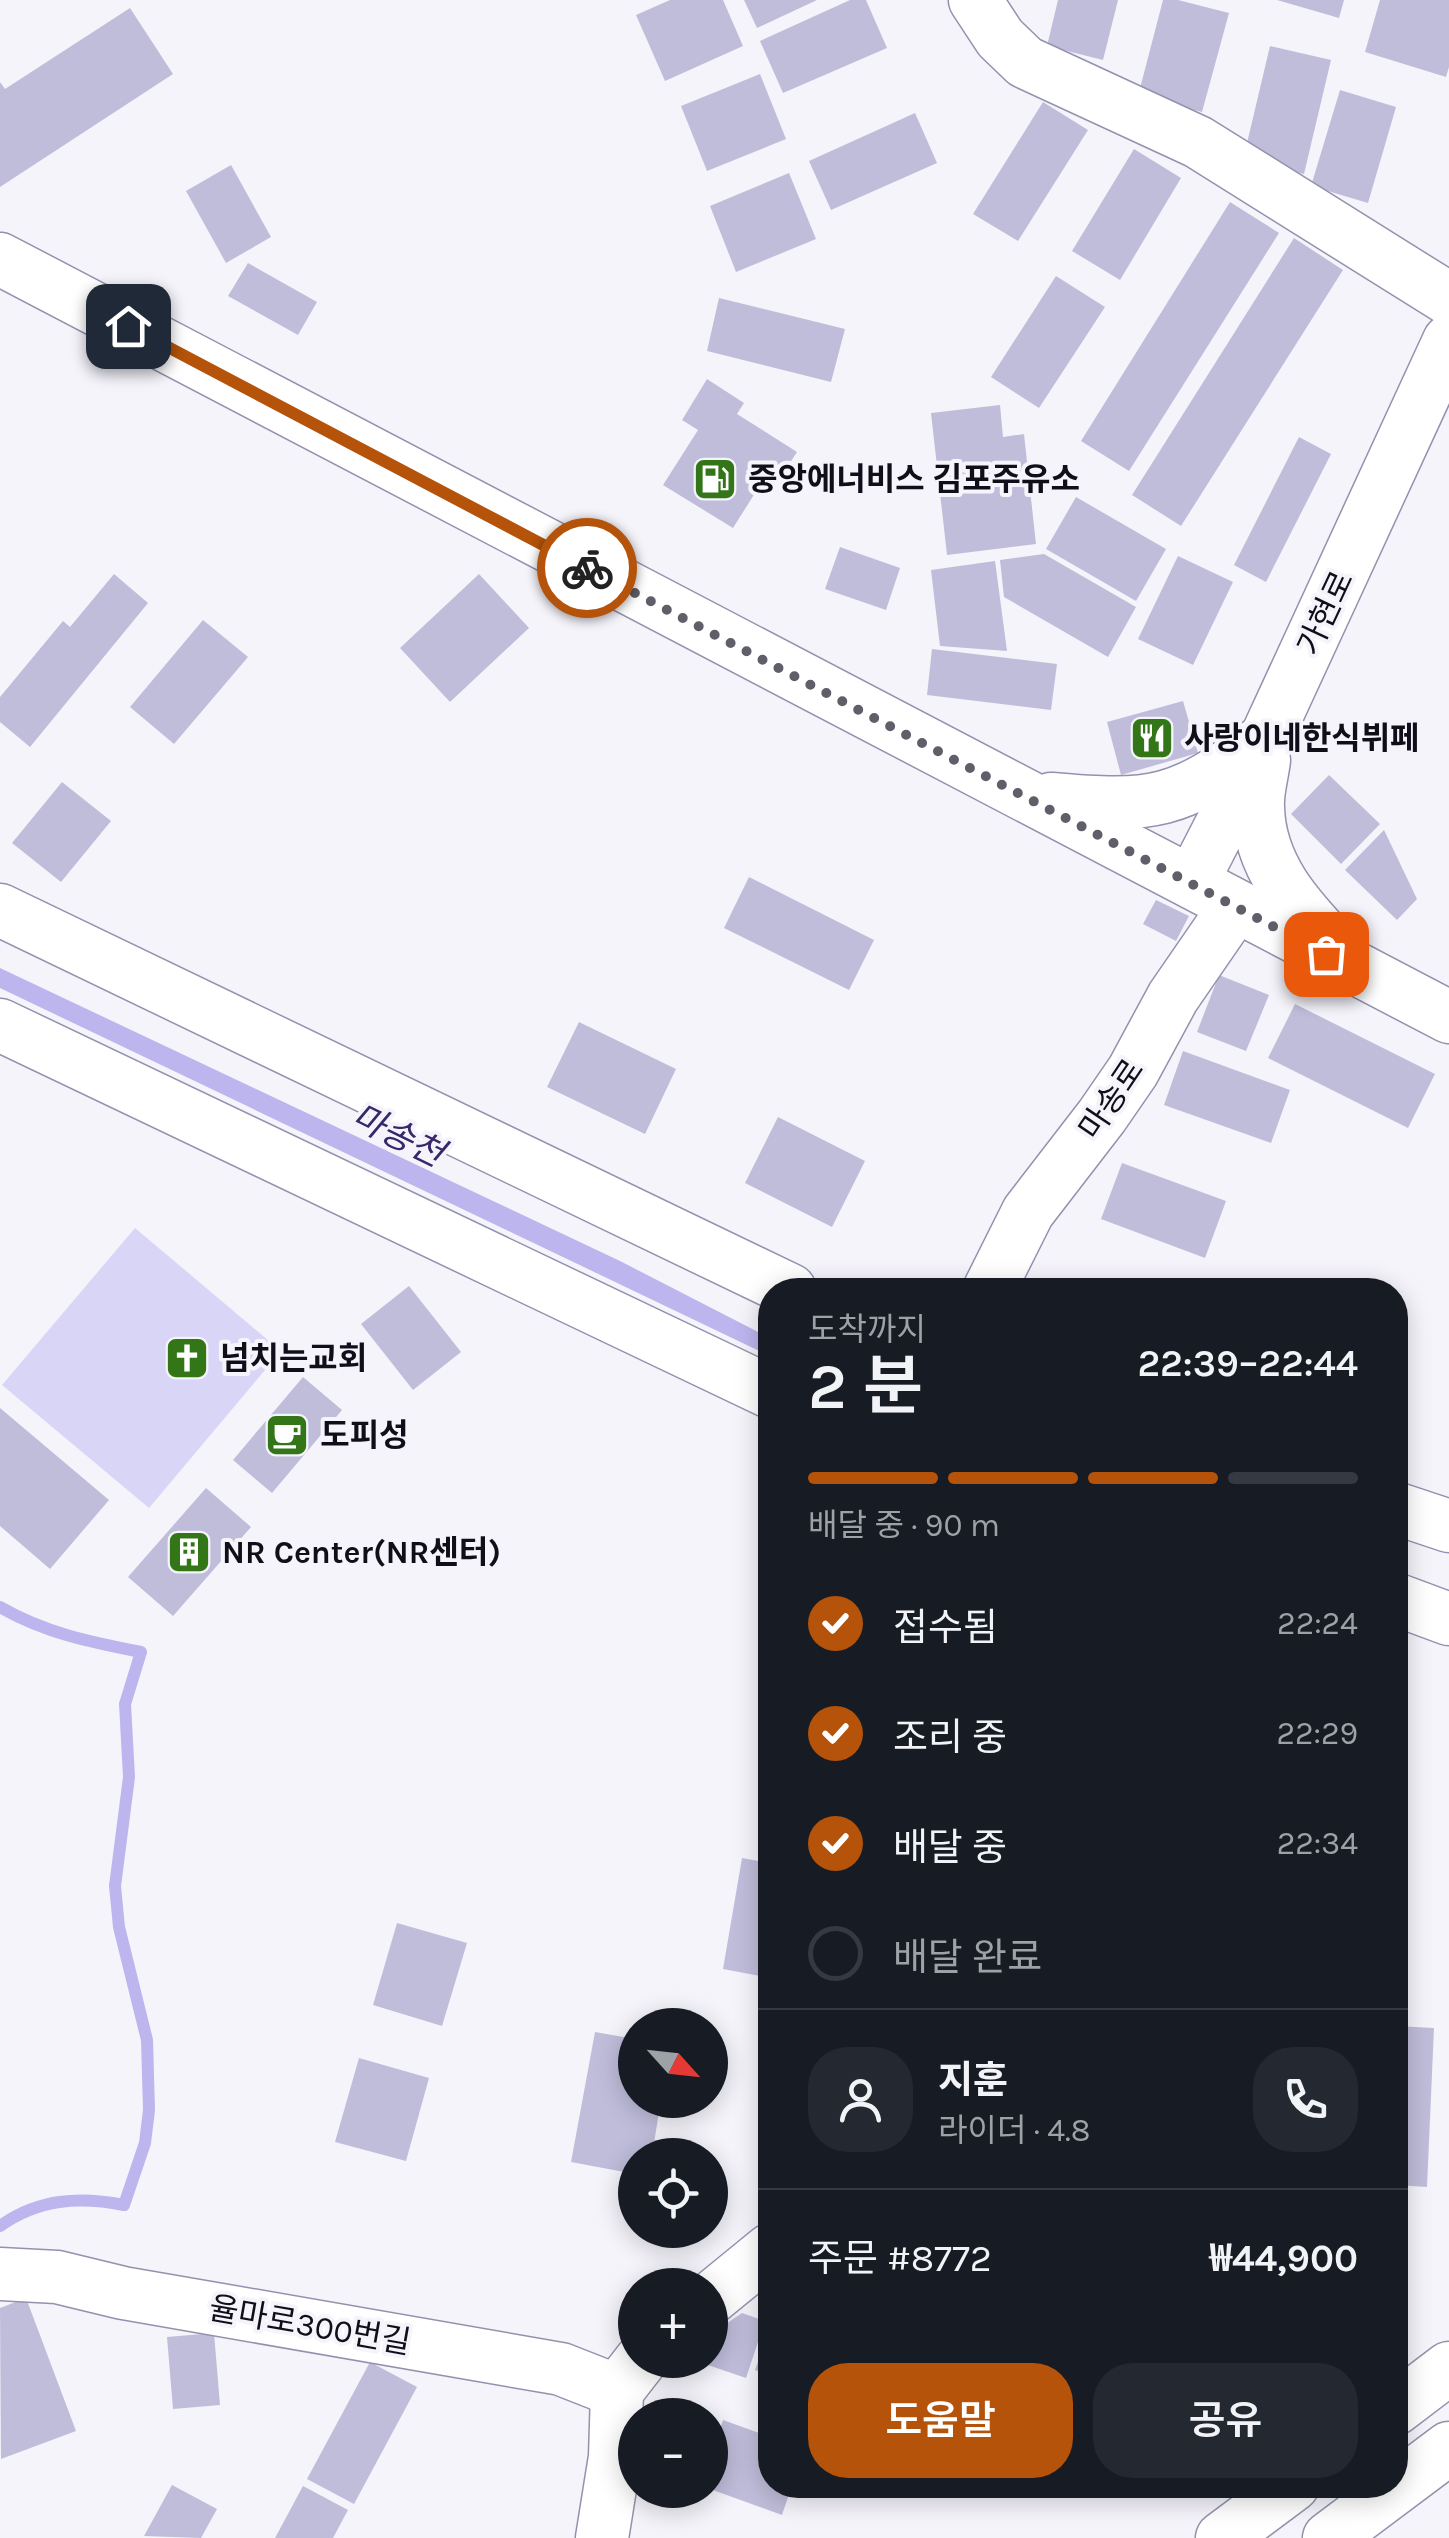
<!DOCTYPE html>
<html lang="ko">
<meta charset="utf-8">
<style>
:root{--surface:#171b24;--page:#242831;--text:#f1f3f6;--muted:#9ea1a6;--line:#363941;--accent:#b45309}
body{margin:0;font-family:Karla,"Noto Sans KR",sans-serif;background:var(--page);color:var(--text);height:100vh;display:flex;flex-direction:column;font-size:38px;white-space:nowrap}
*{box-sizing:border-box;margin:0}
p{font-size:32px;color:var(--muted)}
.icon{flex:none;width:55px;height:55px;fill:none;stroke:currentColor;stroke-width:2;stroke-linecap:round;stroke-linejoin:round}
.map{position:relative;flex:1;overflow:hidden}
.panel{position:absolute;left:758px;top:1278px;width:650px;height:1220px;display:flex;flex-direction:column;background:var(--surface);border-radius:40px;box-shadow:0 5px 25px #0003}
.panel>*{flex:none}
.needle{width:65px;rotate:117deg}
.buttons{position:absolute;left:618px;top:2008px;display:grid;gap:20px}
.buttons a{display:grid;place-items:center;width:110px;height:110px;border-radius:50%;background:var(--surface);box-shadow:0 5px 25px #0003;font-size:50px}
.pin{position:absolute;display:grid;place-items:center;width:85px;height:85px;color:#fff;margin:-42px;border-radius:20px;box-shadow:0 5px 15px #0006}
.courier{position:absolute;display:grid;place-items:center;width:100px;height:100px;margin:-50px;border:8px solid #b45309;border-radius:50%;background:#fff;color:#222;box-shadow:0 2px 12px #0007}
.headline em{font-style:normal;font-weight:600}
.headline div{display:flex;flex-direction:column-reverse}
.headline{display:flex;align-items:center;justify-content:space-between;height:170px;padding:0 50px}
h1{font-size:65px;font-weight:600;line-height:75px}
.bar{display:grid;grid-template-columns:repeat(4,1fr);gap:15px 10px;align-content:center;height:120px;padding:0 50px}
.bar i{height:12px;border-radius:8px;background:var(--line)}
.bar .active{background:var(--accent)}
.bar p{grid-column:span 4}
.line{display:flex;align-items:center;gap:25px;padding:0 50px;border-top:2px solid var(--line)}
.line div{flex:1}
.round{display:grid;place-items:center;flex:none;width:105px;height:105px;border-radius:40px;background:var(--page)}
ol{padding:0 50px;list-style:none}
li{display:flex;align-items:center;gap:30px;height:110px}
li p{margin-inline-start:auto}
li .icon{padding:10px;border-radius:50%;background:var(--accent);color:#fff;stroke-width:4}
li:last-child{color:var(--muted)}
li i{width:55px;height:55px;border:5px solid var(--line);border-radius:50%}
.cta{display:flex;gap:20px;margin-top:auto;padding:20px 50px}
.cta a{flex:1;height:115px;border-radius:40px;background:var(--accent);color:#fff;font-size:40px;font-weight:600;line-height:115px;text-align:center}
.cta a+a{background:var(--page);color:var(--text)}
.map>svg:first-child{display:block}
.green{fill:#d9d5f7}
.water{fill:#bdb5ee}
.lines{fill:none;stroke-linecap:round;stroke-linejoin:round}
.stream{stroke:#bdb5ee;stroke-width:12}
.building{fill:#c0bddb}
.minor-casing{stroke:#9491ae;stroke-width:55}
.minor{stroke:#fff;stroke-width:52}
.done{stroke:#605e68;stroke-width:10;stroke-dasharray:0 18}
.route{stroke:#b45309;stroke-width:12}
.labels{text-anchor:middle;stroke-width:8;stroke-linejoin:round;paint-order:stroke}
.poi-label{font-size:32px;font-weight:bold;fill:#100e19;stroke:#f5f4fb;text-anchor:start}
.street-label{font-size:32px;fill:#100e19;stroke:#f5f4fb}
.water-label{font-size:35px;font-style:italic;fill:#38286a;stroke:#f5f4fb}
</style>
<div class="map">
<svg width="1449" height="2538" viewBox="0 0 1449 2538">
<rect width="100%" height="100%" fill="#f5f4fb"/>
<path class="green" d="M135 1228 281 1351 149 1508 2 1385Z"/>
<path class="water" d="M0 968 620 1261 770 1338V1356L0 988Z"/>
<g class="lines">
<path class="stream" d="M0 1607C45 1633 90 1642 141 1652L125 1704 129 1777 115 1886 119 1927 147 2040 149 2110 145 2143 124 2205C79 2196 38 2199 0 2226"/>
</g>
<g class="building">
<path d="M670 0H723L743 46 665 81 636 15Z"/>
<path d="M744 0H817L757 28Z"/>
<path d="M850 0H866L887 48 783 93 760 41Z"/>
<path d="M1058 0H1118L1103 60 1047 46Z"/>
<path d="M1163 0H1178L1229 13 1202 112 1138 96Z"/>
<path d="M1277 0H1344L1339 18Z"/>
<path d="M1380 0H1449V67L1446 77 1365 52Z"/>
<path d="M130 8 173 74 0 187V82L5 89Z"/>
<path d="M1270 46 1331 60 1304 174 1243 160Z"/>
<path d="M760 74 786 139 707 171 681 106Z"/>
<path d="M1340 90 1396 107 1368 203 1311 186Z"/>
<path d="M1043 102 1088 130 1018 241 973 214Z"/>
<path d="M915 113 937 163 831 210 809 161Z"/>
<path d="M1134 149 1181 178 1120 280 1072 251Z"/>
<path d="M231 165 271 237 226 263 186 191Z"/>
<path d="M789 173 816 239 736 272 710 206Z"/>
<path d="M1230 202 1279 233 1129 471 1081 441Z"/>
<path d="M1294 238 1343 270 1181 526 1132 495Z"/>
<path d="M248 263 317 302 298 335 228 296Z"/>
<path d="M1056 276 1105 307 1039 408 991 377Z"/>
<path d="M719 298 845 329 831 382 707 351Z"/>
<path d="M707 379 744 403 737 414 797 452 778 481 767 474 733 528 663 485 698 430 682 420Z"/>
<path d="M1000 405 1003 437 1024 434 1036 544 947 555 931 413Z"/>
<path d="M1299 437 1331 454 1266 582 1234 565Z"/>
<path d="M1076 497 1166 549 1136 601 1046 549Z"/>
<path d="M840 547 900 568 886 610 825 589Z"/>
<path d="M1044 554 1136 607 1108 657 1004 597 1000 560Z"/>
<path d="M1178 556 1233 582 1193 665 1138 639Z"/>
<path d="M995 561 1007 651 940 646 931 570Z"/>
<path d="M114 574 148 603 30 747 0 722V697L63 621 70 627Z"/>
<path d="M479 574 529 628 450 702 400 648Z"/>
<path d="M203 620 248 657 174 744 130 707Z"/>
<path d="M932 649 1057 664 1051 710 927 695Z"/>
<path d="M1183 701 1198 753 1121 775 1107 722Z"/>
<path d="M1329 775 1380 824 1341 864 1291 814Z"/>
<path d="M62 782 111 821 61 882 12 843Z"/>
<path d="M1384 830 1417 899 1397 920 1345 870Z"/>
<path d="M749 877 874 940 849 990 724 928Z"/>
<path d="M1156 900 1189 916 1176 941 1143 924Z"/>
<path d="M1219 975 1269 995 1246 1051 1197 1032Z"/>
<path d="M1295 1004 1435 1074 1408 1128 1268 1058Z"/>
<path d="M579 1022 676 1069 645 1134 547 1087Z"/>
<path d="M1183 1051 1290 1090 1271 1143 1164 1105Z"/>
<path d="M778 1117 865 1161 832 1227 745 1183Z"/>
<path d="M1122 1163 1226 1201 1205 1258 1101 1219Z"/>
<path d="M409 1286 461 1352 413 1390 361 1324Z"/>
<path d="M303 1377 342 1410 272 1493 233 1460Z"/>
<path d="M0 1408 109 1500 50 1569 0 1526Z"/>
<path d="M206 1488 251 1527 173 1616 128 1577Z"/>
<path d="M742 1858 770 1863V1978L723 1969Z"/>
<path d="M397 1923 467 1943 442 2026 373 2005Z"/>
<path d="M1395 2026 1434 2028 1427 2187 1395 2185Z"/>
<path d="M595 2032 635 2039V2100H661L652 2155H635V2174L571 2162Z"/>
<path d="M359 2058 429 2078 406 2161 335 2142Z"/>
<path d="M26 2298 76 2431 1 2459 0 2308Z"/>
<path d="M742 2313 765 2321 746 2378 696 2361 710 2360V2335Z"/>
<path d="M770 2330V2375L755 2370Z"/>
<path d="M214 2333 220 2405 173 2409 167 2337Z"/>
<path d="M370 2362 417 2387 354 2504 307 2479Z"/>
<path d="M723 2420 770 2437V2485H807L803 2496 790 2491 782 2515 710 2489V2457Z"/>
<path d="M172 2485 217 2509 201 2538 144 2536Z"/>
<path d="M303 2486 348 2510 333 2538H275Z"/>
</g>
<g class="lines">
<g class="minor-casing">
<g id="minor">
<path d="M975 0 1000 38 1025 62 1198 142 1449 299"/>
<path d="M0 259 1449 1017"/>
<path d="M1264 760C1262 776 1257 792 1258 807 1259 866 1297 907 1335 947"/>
<path d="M1051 799C1153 808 1179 804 1261 742"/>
<path d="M1192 882 1266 738 1449 341"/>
<path d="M0 910 790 1290"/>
<path d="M0 1025 770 1392"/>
<path d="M989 1290 1028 1212 1102 1116 1133 1071 1173 997 1235 907"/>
<path d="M1395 1508 1449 1526"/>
<path d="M1395 1599 1449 1619"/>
<path d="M0 2274 57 2277 123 2293 561 2369 617 2391"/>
<path d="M710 2299 770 2250"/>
<path d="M1395 2409 1449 2368"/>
<path d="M602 2538 615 2457 617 2391 641 2360"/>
<path d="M1222 2538 1293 2485"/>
<path d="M1329 2538 1449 2448"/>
</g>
</g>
<use href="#minor" class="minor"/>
</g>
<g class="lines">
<path class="done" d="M587 568 1326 954"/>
<path class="route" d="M128 326 587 568"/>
</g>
<defs>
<g id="fuel-square" transform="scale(2.25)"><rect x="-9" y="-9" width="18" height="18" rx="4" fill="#327617" stroke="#f5f4fb"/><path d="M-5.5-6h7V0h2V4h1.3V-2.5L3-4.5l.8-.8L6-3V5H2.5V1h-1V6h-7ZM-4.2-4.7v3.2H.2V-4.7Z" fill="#fff"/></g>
<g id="restaurant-square" transform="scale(2.25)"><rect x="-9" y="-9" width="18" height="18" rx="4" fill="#327617" stroke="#f5f4fb"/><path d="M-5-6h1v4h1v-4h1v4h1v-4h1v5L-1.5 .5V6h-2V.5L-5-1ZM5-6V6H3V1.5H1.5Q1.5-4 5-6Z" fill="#fff"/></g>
<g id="church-square" transform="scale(2.25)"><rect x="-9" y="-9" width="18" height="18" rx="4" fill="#327617" stroke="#f5f4fb"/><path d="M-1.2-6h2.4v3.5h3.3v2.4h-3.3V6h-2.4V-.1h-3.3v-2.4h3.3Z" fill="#fff"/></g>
<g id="cafe-square" transform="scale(2.25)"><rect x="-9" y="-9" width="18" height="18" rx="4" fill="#327617" stroke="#f5f4fb"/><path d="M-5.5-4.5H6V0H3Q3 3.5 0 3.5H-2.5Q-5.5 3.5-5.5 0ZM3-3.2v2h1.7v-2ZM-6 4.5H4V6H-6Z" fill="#fff"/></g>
<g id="building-square" transform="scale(2.25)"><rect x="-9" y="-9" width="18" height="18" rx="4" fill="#327617" stroke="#f5f4fb"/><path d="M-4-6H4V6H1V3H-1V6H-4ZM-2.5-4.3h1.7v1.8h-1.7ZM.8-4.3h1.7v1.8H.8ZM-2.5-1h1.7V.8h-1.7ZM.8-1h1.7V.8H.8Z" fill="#fff"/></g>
</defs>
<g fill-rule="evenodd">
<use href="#fuel-square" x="715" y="479"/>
<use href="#restaurant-square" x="1152" y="738"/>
<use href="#church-square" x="187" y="1358"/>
<use href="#cafe-square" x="287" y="1435"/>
<use href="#building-square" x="189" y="1552"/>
</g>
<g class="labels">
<g class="poi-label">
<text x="748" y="490">중앙에너비스 김포주유소</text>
<text x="1184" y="749">사랑이네한식뷔페</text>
<text x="220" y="1369">넘치는교회</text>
<text x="320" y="1446">도피성</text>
<text x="222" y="1563">NR Center(NR센터)</text>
</g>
<g class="street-label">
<text transform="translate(1325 613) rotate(-65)" y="11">가현로</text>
<text transform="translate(1111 1099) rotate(-56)" y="11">마송로</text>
<text transform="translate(310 2325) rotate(10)" y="11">율마로300번길</text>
</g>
<g class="water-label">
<text transform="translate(398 1135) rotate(26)" y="12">마송천</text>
</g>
</g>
</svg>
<div class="buttons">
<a><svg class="needle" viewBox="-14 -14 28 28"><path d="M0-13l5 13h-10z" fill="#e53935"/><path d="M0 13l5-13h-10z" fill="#9ea1a6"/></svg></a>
<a><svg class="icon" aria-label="locate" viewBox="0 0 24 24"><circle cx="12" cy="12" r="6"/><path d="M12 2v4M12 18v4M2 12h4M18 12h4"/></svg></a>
<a>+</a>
<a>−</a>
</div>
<div class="pin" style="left:1326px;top:954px;background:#ea580c"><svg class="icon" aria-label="bag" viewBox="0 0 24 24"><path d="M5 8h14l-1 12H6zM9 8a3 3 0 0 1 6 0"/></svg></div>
<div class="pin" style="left:128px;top:326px;background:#1f2937"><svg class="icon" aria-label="home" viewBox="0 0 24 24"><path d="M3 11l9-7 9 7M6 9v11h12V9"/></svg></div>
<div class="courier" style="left:587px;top:568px"><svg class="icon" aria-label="bike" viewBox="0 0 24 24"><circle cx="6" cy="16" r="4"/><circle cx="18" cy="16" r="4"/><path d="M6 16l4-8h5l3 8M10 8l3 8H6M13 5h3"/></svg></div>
<section class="panel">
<div class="headline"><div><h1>2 분</h1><p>도착까지</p></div><em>22:39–22:44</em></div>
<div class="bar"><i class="active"></i><i class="active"></i><i class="active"></i><i></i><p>배달 중 · 90 m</p></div>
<ol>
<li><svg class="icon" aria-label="check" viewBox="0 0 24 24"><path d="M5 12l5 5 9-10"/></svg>접수됨<p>22:24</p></li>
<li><svg class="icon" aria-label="check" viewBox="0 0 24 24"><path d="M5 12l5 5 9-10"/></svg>조리 중<p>22:29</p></li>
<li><svg class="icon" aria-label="check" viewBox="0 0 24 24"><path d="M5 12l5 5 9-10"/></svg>배달 중<p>22:34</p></li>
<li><i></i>배달 완료</li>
</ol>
<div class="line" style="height:180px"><a class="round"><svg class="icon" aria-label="person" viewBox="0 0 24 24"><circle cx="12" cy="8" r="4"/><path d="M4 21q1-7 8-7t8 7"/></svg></a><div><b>지훈</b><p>라이더 · 4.8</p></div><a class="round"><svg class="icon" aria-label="phone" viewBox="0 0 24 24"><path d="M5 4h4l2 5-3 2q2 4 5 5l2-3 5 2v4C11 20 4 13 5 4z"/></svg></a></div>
<div class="line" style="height:130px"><div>주문 #8772</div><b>₩44,900</b></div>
<div class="cta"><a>도움말</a><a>공유</a></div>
</section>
</div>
